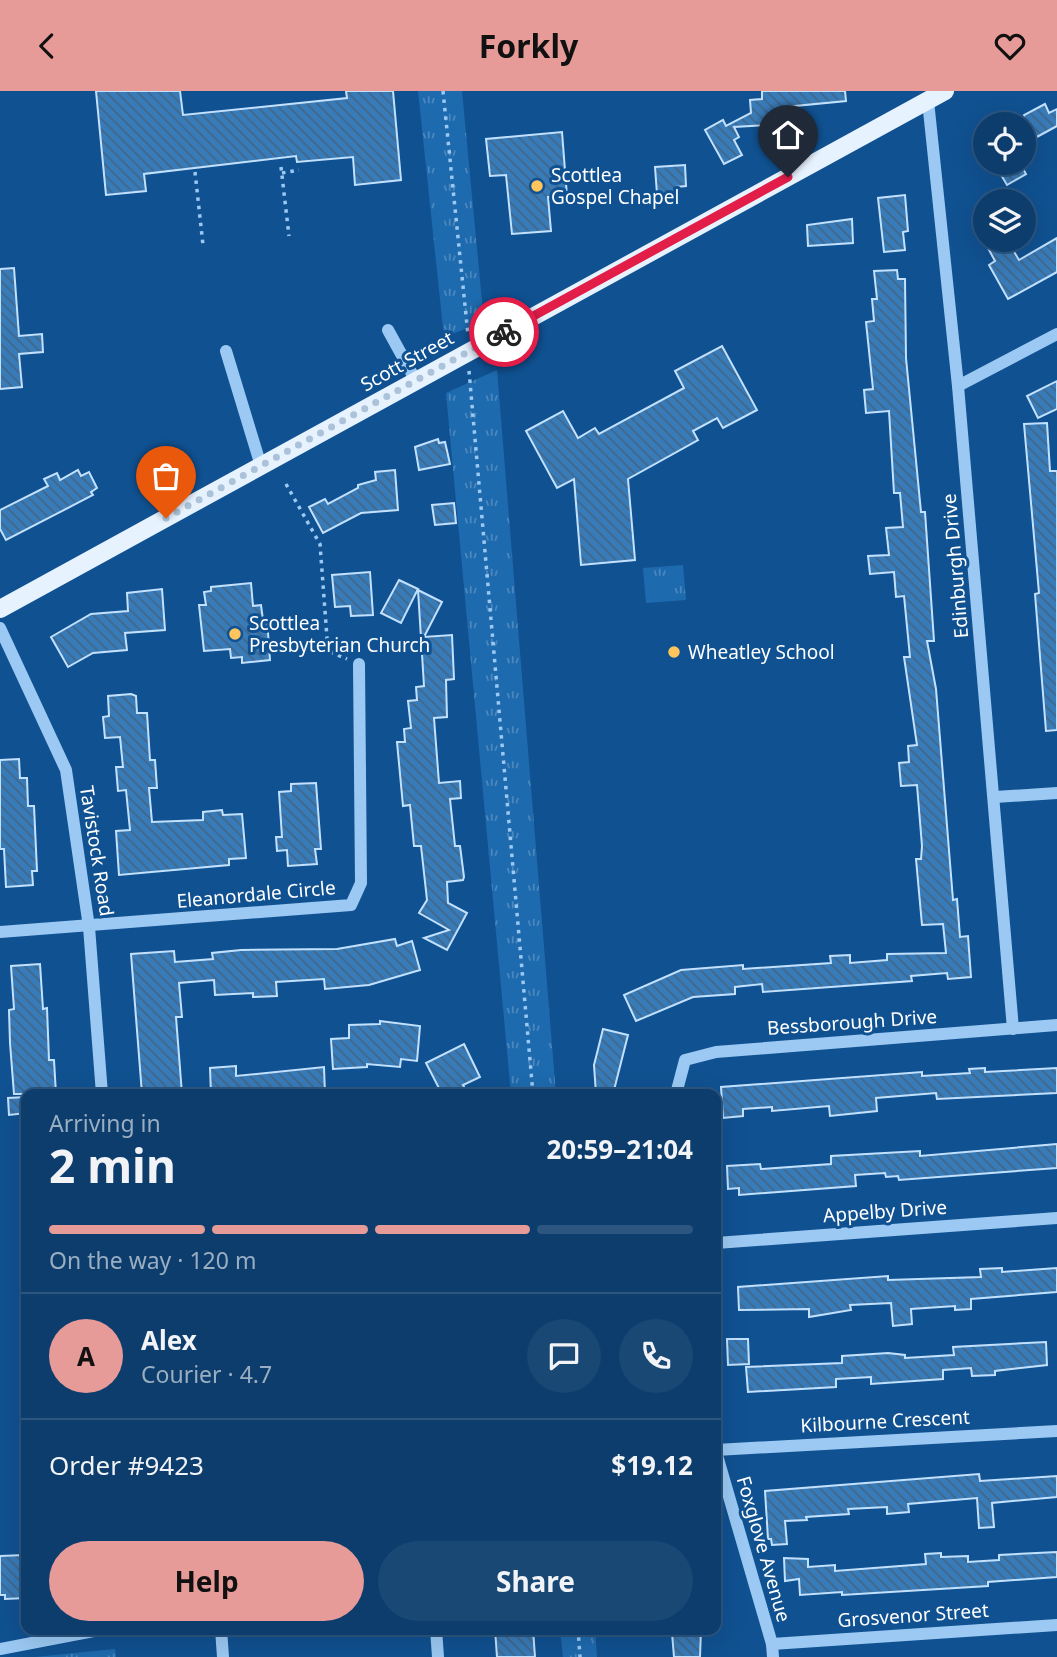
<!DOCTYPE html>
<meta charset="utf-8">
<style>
:root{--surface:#0c3d6d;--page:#1a4875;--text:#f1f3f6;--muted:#9aaec2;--line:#2c5680;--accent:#e69b98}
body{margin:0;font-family:"Noto Sans",sans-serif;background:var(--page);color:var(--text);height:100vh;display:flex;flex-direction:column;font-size:26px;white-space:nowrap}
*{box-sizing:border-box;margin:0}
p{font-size:23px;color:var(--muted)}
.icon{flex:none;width:38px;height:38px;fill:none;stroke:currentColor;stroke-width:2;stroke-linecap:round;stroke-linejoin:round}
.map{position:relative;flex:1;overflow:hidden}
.drawer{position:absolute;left:21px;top:998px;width:700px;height:546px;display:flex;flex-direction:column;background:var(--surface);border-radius:14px;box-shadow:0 7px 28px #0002,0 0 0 2px var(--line)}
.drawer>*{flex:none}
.controls{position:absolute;left:973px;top:21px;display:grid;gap:14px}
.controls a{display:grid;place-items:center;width:63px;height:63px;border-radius:50%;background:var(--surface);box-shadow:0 7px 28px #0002,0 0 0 2px var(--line);font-size:35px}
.pin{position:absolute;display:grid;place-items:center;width:60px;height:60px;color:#fff;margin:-72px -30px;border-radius:50% 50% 50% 0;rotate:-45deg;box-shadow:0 0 7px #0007}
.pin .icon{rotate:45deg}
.courier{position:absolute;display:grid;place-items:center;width:70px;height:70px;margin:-35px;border:5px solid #e11d48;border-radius:50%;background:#fff;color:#222;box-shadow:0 2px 9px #0007}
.headline em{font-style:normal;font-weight:700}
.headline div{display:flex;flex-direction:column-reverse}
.headline{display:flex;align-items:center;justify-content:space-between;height:119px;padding:0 28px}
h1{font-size:46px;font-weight:700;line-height:52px}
.bar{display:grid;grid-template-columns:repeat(4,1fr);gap:10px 7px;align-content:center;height:84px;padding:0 28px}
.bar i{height:9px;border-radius:5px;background:var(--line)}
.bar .current{background:var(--accent)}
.bar p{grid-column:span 4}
.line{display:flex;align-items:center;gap:18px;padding:0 28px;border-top:2px solid var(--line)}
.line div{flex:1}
.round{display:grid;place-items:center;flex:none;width:74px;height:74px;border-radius:37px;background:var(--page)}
.button{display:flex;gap:14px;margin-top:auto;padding:14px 28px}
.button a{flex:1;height:80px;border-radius:42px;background:var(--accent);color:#111;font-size:28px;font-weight:700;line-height:80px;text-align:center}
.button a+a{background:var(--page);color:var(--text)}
header{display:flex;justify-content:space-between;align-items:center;height:91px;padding:0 28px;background:var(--accent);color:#111;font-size:32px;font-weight:700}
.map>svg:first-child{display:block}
.park{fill:url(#park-tufts)}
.building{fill:url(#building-back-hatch);stroke:#c2e1fe;stroke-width:2}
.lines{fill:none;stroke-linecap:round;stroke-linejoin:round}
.path{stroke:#9bc9f3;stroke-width:3.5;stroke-dasharray:3.5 5;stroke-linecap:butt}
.minor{stroke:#9bc9f3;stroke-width:12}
.major{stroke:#e7f2ff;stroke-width:18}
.done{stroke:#abc2d8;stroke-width:7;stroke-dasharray:0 12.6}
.route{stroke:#e11d48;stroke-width:9}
.poi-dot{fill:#ffc55d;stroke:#105191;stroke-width:2.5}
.labels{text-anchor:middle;stroke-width:6;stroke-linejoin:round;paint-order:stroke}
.poi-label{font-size:19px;fill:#fff;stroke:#105191;text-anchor:start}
.street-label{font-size:19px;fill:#fff;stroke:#105191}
</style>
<header><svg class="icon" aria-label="back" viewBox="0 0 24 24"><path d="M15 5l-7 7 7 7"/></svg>Forkly<svg class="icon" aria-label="heart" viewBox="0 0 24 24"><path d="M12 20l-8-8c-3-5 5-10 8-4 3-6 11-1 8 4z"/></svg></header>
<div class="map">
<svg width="1057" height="1566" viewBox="0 0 1057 1566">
<defs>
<pattern id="park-tufts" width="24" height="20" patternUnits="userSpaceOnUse" patternTransform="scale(1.75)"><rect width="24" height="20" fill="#1e6aae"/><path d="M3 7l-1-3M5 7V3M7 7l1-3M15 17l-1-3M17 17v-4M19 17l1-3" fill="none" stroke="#4b88be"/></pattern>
<pattern id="building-back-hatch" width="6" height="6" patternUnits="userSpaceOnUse" patternTransform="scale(1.75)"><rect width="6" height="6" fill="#387bb9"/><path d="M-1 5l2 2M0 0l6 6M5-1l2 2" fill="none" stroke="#416688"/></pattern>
</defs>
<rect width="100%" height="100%" fill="#105191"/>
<g class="park">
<path d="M418 0H462L484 231 444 246Z"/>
<path d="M497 279 556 1003H511L446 302Z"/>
<path d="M683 474 686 509 646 512 643 477Z"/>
<path d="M560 1538H595L597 1566H563Z"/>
<path d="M115 1558 116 1566H35Z"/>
</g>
<g class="building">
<path d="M96 0H180L183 24 347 7 346 0H393L401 89 355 94 353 66 297 71 296 65 144 83 146 100 106 104Z"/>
<path d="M762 0H845L846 10 785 16 786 33 734 36 739 46 734 49 742 64 724 73 705 39 723 29 726 35 751 22 750 9 762 8Z"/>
<path d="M1045 13 1049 22 1057 18V35L1024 53V24Z"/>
<path d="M562 41 567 105 548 106 551 140 512 143 506 84 490 85 486 48Z"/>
<path d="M994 72H1020L1026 83 1007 94Z"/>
<path d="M685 74 686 95 676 96V102L657 103 655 76Z"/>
<path d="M905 104 908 140 903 141 905 159 884 161 878 107Z"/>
<path d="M852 128 853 152 808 155 807 134Z"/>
<path d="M1057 147V181L1008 208 989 174 995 170 988 157 1007 149 1019 169Z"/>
<path d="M14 177 19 245 42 243 43 261 19 263 22 296 0 298V178Z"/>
<path d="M897 179 898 188H905L906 267 921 421H925L934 550H927L936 598 953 809 957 808 960 846 968 845 971 886 948 888 947 882 911 885 912 890 763 901 762 893 735 896V903L693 906 636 930 624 904 681 879 743 874V878L831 872 830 865 850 864V872L887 869V863L946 862 943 833 922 834 916 768H921L922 755 917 694 901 695 899 672 909 671 908 655 917 654 904 566H910L904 505 896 506 894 481 870 483 868 465 889 464 886 437 903 436 900 402H894L889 320 866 322 864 299 873 298 866 231 874 230 872 208H877L874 180Z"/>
<path d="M722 255 757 319 723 337 717 327 693 340 698 349 628 388 635 469 581 474 574 388 557 397 526 340 563 320 578 347 595 337 599 343 684 297 675 280Z"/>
<path d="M1057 290V318L1038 327 1027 305Z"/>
<path d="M1047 332 1050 380H1057V639L1046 640 1035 503 1039 502 1024 333Z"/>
<path d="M438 348 439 352 445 351 450 373 419 379 415 356Z"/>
<path d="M78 379 81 385 89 381 97 397 91 401 93 404 6 449 0 438V419L48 395 44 388 57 382 60 389Z"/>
<path d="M395 379 398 419 361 422 323 442 309 416 325 408 328 413 358 397V394L376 389 375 381Z"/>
<path d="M454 412 456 432 435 434 432 414Z"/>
<path d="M370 481 373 524 351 525 350 515 335 516 332 484Z"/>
<path d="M399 489 418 498 401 532 381 522Z"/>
<path d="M251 492 253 515 261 514 263 529 267 528 270 569 242 572V566L231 567 230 558 204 560 199 514H206L204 501 211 500V496Z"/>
<path d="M162 498 165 539 125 542 127 559 93 562 68 576 51 546 91 523 128 520 127 502Z"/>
<path d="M418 499 442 511 424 546 452 544 454 588 446 589 447 626 434 627 439 692 460 690 461 707 450 708 455 755H460L464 786 463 789 447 791 448 812 467 822 447 859 424 847 449 839 419 822 427 809 421 755H414L410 714 403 715 397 651H405L404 638 411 637 408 610 417 609 416 596 424 595Z"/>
<path d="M131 603 136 605 137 622H147L150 669H155L157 697H149L152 731 203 729V721L222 719 223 724 242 723 246 767 229 768V774L119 784 116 740 130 739 126 699 118 700 116 676H123L120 646 105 647 103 626 109 625 108 605Z"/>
<path d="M19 668 20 687H27L28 715H34L37 780H32L33 794 6 796 4 758H0V669Z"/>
<path d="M316 692 321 758H315L317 773 288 775 287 759 277 760 276 746H282L279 701 291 700V693Z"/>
<path d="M395 848 397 855 412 850 420 879 369 894 325 898 324 888 276 891 277 905 253 906V902L215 904 214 889 179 892 182 926H176L182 1003H142L131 863 174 860 175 871 213 868 212 862 241 859 337 858Z"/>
<path d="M40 873 43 918 47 917 49 969H54L56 1003H14L10 952 9 919 14 918 11 875Z"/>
<path d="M380 930 420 935 417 970 401 968 400 976 367 973V976L333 978 331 948 349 947V934L380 933Z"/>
<path d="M603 938 628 944 613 1003H596L594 974Z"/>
<path d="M464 953 480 986 463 994 468 1003H442L426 972Z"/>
<path d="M236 975V985L324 976 325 1003H211L210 977Z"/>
<path d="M985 977V981L1057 977V1002L937 1008 936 1002 876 1007 877 1020 830 1025 829 1015 772 1020V1016L743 1018V1025L723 1027 721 996 922 981V985L970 982 969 978Z"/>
<path d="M26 1006V1022L9 1024 8 1007Z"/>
<path d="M1057 1053V1077L899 1089 898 1085 886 1086 885 1082 855 1084 856 1095 739 1104V1097L728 1098 727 1075 760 1073 761 1078 831 1073V1065L920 1060V1065Z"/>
<path d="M1002 1177V1181L1057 1177V1201L971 1208V1218L955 1219V1215L911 1218 912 1233 893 1235 891 1212 850 1214 851 1219 809 1226V1218L739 1219 738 1196 888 1185V1189L981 1186 980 1178Z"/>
<path d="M727 1248H748L749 1273 728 1274Z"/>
<path d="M1046 1251 1047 1274 995 1280V1284L972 1285 971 1277 943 1279V1288L871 1293V1286L836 1288V1296L748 1301 746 1276 842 1272V1265L888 1262 905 1264V1267L954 1264 953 1256Z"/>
<path d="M979 1383 980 1390 1057 1385V1406L992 1412 994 1436 979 1437 977 1407 908 1413 909 1421 887 1423V1416L848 1418 849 1423 806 1426 807 1429 785 1430 787 1453 772 1454 771 1448H768L765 1400Z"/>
<path d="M1057 1461V1486L988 1491V1495L842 1504V1501L800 1504 799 1488 785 1490 784 1467 808 1468V1476L835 1474V1480L926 1473 925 1463 941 1462V1466L968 1465V1471L999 1469V1464Z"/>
<path d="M24 1464 26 1507 5 1508V1504H0V1465Z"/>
<path d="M495 1538H533L535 1566H497Z"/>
<path d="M677 1538H701L700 1566H674L672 1542 677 1541Z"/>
</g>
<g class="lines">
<g class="path">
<path d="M443 0 468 244"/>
<path d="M281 76 289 145"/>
<path d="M195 81 203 154"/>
<path d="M282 82 299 79"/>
<path d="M469 280 533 1003"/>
<path d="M286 393 320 453 328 560 347 568"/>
<path d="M578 1538 580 1566"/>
</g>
<g class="minor">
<path d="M928 10 958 295 1013 938"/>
<path d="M388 239 416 290"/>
<path d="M226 260 261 375"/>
<path d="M958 295 1057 243"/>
<path d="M0 537 66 679 89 836 102 1003"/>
<path d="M995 706 1057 702"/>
<path d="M0 841 351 814 361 792 359 573"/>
<path d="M676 1003 685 969 716 961 1057 934"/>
<path d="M716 1152 1057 1127"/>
<path d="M716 1359 1057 1340"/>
<path d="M716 1361 772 1553 773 1566"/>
<path d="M221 1538 223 1566"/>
<path d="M436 1538 438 1566"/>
<path d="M772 1553 1057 1534"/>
<path d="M0 1558 104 1538"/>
</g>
<path class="major" d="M0 518 945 0"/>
</g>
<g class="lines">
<path class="done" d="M166 427 504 241"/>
<path class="route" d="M504 241 788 86"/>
</g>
<g class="poi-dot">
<circle cx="537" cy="95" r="7"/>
<circle cx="235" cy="543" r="7"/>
<circle cx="674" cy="561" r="7"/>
</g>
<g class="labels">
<g class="poi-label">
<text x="551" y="91">Scottlea<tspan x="551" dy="22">Gospel Chapel</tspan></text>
<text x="249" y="539">Scottlea<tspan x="249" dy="22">Presbyterian Church</tspan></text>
<text x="688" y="568">Wheatley School</text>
</g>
<g class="street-label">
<text transform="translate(407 270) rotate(-29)" y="7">Scott Street</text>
<text transform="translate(955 475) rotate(-95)" y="7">Edinburgh Drive</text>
<text transform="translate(97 760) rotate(81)" y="7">Tavistock Road</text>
<text transform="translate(256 803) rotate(-5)" y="7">Eleanordale Circle</text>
<text transform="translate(852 931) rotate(-4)" y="7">Bessborough Drive</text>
<text transform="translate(885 1120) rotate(-4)" y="7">Appelby Drive</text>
<text transform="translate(885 1330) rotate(-3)" y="7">Kilbourne Crescent</text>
<text transform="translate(764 1458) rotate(74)" y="7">Foxglove Avenue</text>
<text transform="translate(913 1524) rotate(-4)" y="7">Grosvenor Street</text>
</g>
</g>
</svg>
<div class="controls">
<a><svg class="icon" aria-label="locate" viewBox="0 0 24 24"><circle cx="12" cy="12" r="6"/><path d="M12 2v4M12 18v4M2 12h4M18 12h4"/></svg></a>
<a><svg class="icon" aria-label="layers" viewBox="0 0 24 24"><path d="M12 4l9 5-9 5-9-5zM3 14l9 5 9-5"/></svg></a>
</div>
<div class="pin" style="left:166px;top:427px;background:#ea580c"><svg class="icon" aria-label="bag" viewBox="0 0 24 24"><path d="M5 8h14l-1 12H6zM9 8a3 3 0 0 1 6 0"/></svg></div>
<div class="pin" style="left:788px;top:86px;background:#1f2937"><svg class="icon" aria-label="home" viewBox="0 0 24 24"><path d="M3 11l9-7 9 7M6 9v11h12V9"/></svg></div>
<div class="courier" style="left:504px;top:241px"><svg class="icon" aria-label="bike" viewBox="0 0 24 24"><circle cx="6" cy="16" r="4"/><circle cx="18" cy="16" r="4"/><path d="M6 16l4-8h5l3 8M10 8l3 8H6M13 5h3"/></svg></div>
<section class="drawer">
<div class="headline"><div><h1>2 min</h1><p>Arriving in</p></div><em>20:59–21:04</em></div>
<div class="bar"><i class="current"></i><i class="current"></i><i class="current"></i><i></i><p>On the way · 120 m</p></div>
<div class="line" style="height:126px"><b class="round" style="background:var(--accent);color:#111">A</b><div><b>Alex</b><p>Courier · 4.7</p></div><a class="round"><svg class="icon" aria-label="chat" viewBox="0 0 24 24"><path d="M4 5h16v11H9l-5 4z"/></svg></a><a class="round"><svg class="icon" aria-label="phone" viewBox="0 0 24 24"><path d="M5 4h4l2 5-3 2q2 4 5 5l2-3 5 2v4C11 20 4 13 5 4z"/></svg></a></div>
<div class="line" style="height:91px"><div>Order #9423</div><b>$19.12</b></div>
<div class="button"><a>Help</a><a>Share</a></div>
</section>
</div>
